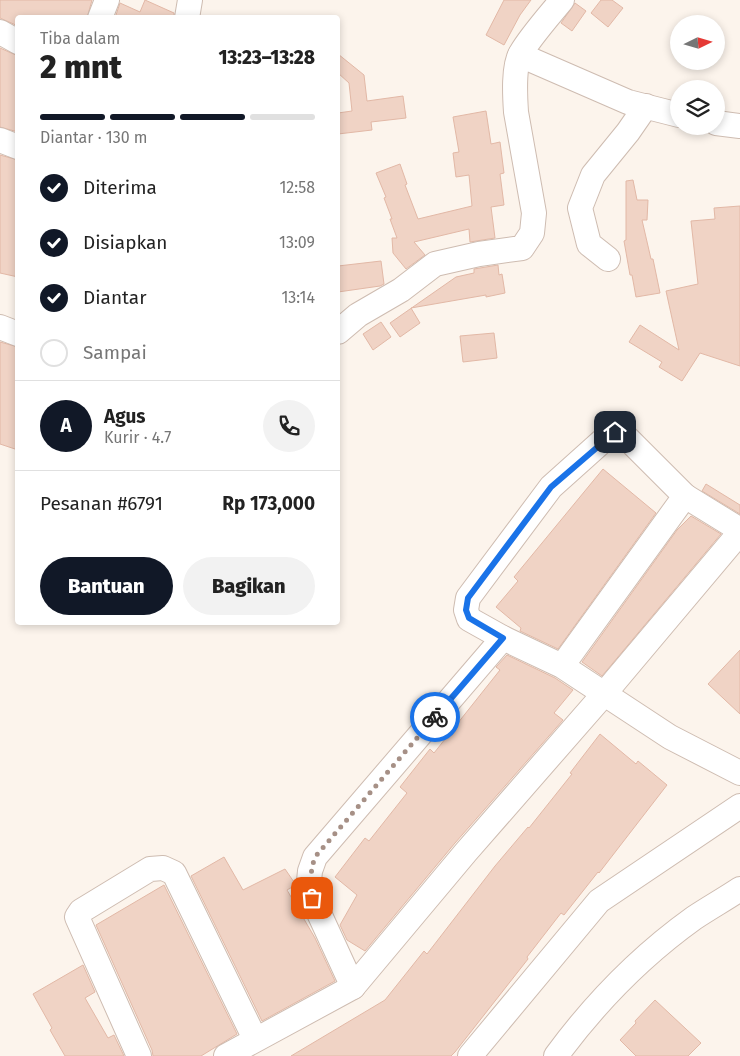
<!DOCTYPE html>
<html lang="id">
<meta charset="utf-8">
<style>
:root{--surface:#fff;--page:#f2f2f2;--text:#222;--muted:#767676;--line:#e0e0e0;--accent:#111827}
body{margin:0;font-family:"Fira Sans",sans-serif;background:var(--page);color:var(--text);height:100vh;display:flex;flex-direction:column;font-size:19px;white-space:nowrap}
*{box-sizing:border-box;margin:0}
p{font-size:16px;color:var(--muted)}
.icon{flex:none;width:28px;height:28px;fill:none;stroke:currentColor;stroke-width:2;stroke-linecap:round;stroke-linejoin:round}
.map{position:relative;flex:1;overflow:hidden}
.sheet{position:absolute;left:15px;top:15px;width:325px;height:610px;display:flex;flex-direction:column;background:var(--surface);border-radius:5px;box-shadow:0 2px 8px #0003}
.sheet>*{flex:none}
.needle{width:32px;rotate:85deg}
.buttons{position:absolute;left:670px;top:15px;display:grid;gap:10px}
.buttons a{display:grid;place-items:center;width:55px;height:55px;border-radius:50%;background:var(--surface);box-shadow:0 2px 8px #0003;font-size:25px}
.pin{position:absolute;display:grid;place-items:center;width:42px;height:42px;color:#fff;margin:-21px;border-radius:10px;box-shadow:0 2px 8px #0006}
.courier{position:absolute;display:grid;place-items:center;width:50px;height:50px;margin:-25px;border:4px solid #1a73e8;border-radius:50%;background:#fff;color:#222;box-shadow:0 1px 6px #0007}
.summary em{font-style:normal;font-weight:800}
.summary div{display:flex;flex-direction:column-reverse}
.summary{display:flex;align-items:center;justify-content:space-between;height:85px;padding:0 25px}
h1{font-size:32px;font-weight:800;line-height:38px}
.bar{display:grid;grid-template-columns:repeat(4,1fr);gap:8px 5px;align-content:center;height:60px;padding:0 25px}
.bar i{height:6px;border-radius:4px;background:var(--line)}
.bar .active{background:var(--accent)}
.bar p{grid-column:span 4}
.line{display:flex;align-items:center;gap:12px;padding:0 25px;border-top:1px solid var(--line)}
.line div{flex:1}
.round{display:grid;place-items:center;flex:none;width:52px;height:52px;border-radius:26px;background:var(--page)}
ol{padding:0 25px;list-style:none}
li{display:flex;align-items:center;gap:15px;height:55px}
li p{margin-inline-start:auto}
li .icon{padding:5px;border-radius:50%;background:var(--accent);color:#fff;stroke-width:4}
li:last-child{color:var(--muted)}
li i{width:28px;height:28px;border:2px solid var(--line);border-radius:50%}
.cta{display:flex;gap:10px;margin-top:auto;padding:10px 25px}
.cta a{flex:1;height:58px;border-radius:30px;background:var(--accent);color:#fff;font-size:20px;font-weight:800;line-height:58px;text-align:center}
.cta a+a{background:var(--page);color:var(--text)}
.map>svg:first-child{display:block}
.building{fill:#f0d3c5;stroke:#e2b8a6}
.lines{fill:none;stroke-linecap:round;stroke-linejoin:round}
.minor-casing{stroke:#cebcb1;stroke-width:26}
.minor{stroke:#fff;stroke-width:24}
.done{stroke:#a69086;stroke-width:5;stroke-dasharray:0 9}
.route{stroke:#1a73e8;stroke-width:6}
</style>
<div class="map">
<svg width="740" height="1056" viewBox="0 0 740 1056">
<rect width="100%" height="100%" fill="#fcf4ec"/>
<g class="building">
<path d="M0 0H92L87 18H18V26L0 18Z"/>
<path d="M145 0 174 13V18H115L120 3 140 12Z"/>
<path d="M504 0H531L520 15 504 45 486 35Z"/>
<path d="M601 0H612L623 8 608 27 591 13Z"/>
<path d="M575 3 586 11 572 31 561 23Z"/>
<path d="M0 48 18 56V132L0 127Z"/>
<path d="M338 54 364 75 367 101 403 96 406 118 371 122 372 130 338 134V113L352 111 349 83 338 73Z"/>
<path d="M486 111 491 144 500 142 504 173 500 174 504 205 491 207 495 238 470 242 469 229 414 242 425 255 406 269 393 253 392 238H397L390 219H392L384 198 386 197 376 173 400 164 407 184 405 185 418 219 472 206 469 175 456 177 453 153 459 152 453 117Z"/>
<path d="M0 155 18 160V277L0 273Z"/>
<path d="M633 180 637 200H648L647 220H642L651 259H653L660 293 636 297 632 275H630L624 241 626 240V181Z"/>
<path d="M740 206V366L700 353 682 381 659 367 662 362 629 342 640 325 679 350 666 291 698 284 691 221 715 219 714 208Z"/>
<path d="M381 261 384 284 380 286 338 292V266Z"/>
<path d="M498 265 499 275 502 274 505 293 486 297V295L411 308 420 323 400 337 390 323 456 277 474 273V269Z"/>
<path d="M381 322 391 337 373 350 363 334Z"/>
<path d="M494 333 497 358 463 362 460 336Z"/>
<path d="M0 342 18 347V450L0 444Z"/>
<path d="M603 469 656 513 558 649 520 631 521 628 496 607 518 581 514 577Z"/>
<path d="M706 484 740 505V514L702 491Z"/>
<path d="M691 516 721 534 602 676 582 662 677 530Z"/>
<path d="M740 650V714L708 684Z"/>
<path d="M507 655 555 678 573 690 554 713 563 720 455 843 365 951 347 940 340 925 357 895 335 877 365 838 369 841 407 793 400 787 430 749 434 753 500 670 496 667Z"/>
<path d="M600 734 636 764 638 761 667 785 599 873 598 872 564 915 561 913 527 957 528 959 455 1052 451 1056H291L385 1000 424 951 427 954 495 866 528 827 529 828 572 774 570 773Z"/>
<path d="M224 857 243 890 285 869 296 885 287 890 315 938 335 981 262 1021 191 876Z"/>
<path d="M164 885 237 1034 201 1056H153L152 1050 96 925Z"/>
<path d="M83 965 95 992 85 998 108 1038 114 1035 124 1056H65L50 1030 52 1028 33 994Z"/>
<path d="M655 1000 701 1043 688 1056H636L620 1040 636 1023 635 1021Z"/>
</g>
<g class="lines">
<g class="minor-casing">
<g id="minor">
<path d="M100 18 107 0"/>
<path d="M187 18 190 0"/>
<path d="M0 32 18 42"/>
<path d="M520 55 628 102 679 115"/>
<path d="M716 123 740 126"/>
<path d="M0 140 18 147"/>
<path d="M608 259 589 244 580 208 593 175 628 132 646 106"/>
<path d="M0 327 18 334"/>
<path d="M338 332 358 315 401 290 435 264 479 254 522 248 532 233 534 213 516 112C515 97 513 66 521 53 531 36 549 16 562 0"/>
<path d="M562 666 685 496 621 432H615L609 435 551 487 468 598 466 610 469 619 503 638 562 666 670 737 740 773"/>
<path d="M353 987 312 898 309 881 310 871 315 857 503 638"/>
<path d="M139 1056 77 917 81 911 150 869 163 868 174 873 255 1039"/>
<path d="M226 1056 353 987 466 852 604 694 737 536V528L685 496"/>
<path d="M470 1056 599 901 740 806"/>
<path d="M556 1056C595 1003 641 956 694 918 709 908 725 899 740 889"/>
</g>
</g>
<use href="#minor" class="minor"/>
</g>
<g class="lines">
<path class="done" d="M312 898C310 883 310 872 315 857L435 717"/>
<path class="route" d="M435 717 503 638 469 618 466 610 468 598 551 487 615 432"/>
</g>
</svg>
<div class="buttons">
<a><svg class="needle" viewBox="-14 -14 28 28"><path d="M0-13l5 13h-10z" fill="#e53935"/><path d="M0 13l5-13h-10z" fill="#767676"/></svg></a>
<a><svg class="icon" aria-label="layers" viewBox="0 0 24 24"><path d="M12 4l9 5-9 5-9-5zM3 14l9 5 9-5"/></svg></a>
</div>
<div class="pin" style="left:312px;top:898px;background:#ea580c"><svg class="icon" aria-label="bag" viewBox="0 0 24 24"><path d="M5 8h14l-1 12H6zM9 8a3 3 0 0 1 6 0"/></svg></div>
<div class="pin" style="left:615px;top:432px;background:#1f2937"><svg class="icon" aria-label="home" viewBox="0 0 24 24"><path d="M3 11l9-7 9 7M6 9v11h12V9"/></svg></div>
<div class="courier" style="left:435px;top:717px"><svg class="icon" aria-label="bike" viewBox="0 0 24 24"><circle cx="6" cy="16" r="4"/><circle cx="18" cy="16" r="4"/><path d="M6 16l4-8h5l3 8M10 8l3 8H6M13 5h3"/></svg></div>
<section class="sheet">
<div class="summary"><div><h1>2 mnt</h1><p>Tiba dalam</p></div><em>13:23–13:28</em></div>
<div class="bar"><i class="active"></i><i class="active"></i><i class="active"></i><i></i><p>Diantar · 130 m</p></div>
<ol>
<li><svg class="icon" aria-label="check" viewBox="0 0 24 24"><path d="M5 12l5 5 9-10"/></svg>Diterima<p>12:58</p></li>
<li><svg class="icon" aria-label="check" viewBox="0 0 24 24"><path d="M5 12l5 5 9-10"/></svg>Disiapkan<p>13:09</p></li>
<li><svg class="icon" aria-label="check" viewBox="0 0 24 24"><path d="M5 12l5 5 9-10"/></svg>Diantar<p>13:14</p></li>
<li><i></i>Sampai</li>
</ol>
<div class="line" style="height:90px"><b class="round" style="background:var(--accent);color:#fff">A</b><div><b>Agus</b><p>Kurir · 4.7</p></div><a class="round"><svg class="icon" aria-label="phone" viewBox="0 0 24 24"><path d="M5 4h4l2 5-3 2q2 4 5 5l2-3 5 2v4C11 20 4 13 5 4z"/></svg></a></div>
<div class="line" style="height:65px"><div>Pesanan #6791</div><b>Rp 173,000</b></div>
<div class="cta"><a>Bantuan</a><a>Bagikan</a></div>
</section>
</div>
